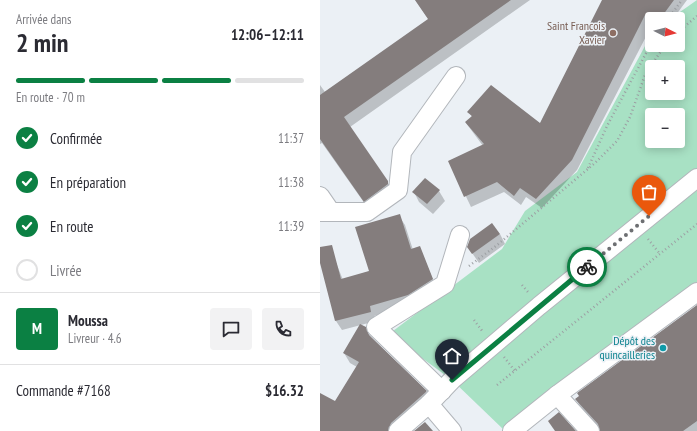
<!DOCTYPE html>
<html lang="fr">
<meta charset="utf-8">
<style>
:root{--surface:#fff;--page:#f2f2f3;--text:#2b2b33;--muted:#7c7c81;--line:#e1e1e2;--accent:#0b8043}
body{margin:0;font-family:"PT Sans Narrow",sans-serif;background:var(--page);color:var(--text);height:100vh;display:flex;flex-direction:column;font-size:15px;white-space:nowrap}
*{box-sizing:border-box;margin:0}
p{font-size:13px;color:var(--muted)}
.icon{flex:none;width:22px;height:22px;fill:none;stroke:currentColor;stroke-width:2;stroke-linecap:round;stroke-linejoin:round}
.map{position:relative;flex:1;overflow:hidden}
.details{display:flex;flex-direction:column;background:var(--surface);width:320px}
.details>*{flex:none}
.needle{width:26px;rotate:96deg}
.fabs{position:absolute;left:325px;top:12px;display:grid;gap:8px}
.fabs a{display:grid;place-items:center;width:40px;height:40px;border-radius:4px;background:var(--surface);box-shadow:0 2px 10px #0003;font-size:20px}
.pin{position:absolute;display:grid;place-items:center;width:34px;height:34px;color:#fff;margin:-41px -17px;border-radius:50% 50% 50% 0;rotate:-45deg;box-shadow:0 0 4px #0007}
.pin .icon{rotate:45deg}
.courier{position:absolute;display:grid;place-items:center;width:40px;height:40px;margin:-20px;border:3px solid #0b8043;border-radius:50%;background:#fff;color:#222;box-shadow:0 1px 5px #0007}
.overview em{font-style:normal;font-weight:700}
.overview div{display:flex;flex-direction:column-reverse}
.overview{display:flex;align-items:center;justify-content:space-between;height:68px;padding:0 16px}
h1{font-size:26px;font-weight:700;line-height:30px}
.bar{display:grid;grid-template-columns:repeat(4,1fr);gap:6px 4px;align-content:center;height:48px;padding:0 16px}
.bar i{height:5px;border-radius:3px;background:var(--line)}
.bar .current{background:var(--accent)}
.bar p{grid-column:span 4}
.line{display:flex;align-items:center;gap:10px;padding:0 16px;border-top:1px solid var(--line)}
.line div{flex:1}
.round{display:grid;place-items:center;flex:none;width:42px;height:42px;border-radius:4px;background:var(--page)}
ol{padding:0 16px;list-style:none}
li{display:flex;align-items:center;gap:12px;height:44px}
li p{margin-inline-start:auto}
li .icon{padding:4px;border-radius:50%;background:var(--accent);color:#fff;stroke-width:4}
li:last-child{color:var(--muted)}
li i{width:22px;height:22px;border:2px solid var(--line);border-radius:50%}
main{display:flex;flex:1;min-height:0}
.map>svg:first-child{display:block}
.green{fill:#a8e1c4;fill-rule:evenodd}
.shadow{fill:#0003}
.building{fill:#847d7d}
.lines{fill:none;stroke-linecap:round;stroke-linejoin:round}
.minor-casing{stroke:#b2b6bb;stroke-width:20}
.path{stroke:#9c9fa3;stroke-width:2.5;stroke-dasharray:1 3;stroke-linecap:butt}
.minor{stroke:#fff;stroke-width:18}
.done{stroke:#6d6f72;stroke-width:4;stroke-dasharray:0 7.2}
.route{stroke:#0b8043;stroke-width:5}
.education-dot{fill:#8d6e63;stroke:#ebf0f5;stroke-width:1.5}
.culture-dot{fill:#0f9aa8;stroke:#ebf0f5;stroke-width:1.5}
.labels{text-anchor:middle;stroke-width:3;stroke-linejoin:round;paint-order:stroke}
.education-label{font-size:12px;fill:#785e54;stroke:#ebf0f5;text-anchor:end}
.culture-label{font-size:12px;fill:#0d838f;stroke:#ebf0f5;text-anchor:end}
</style>
<main>
<section class="details">
<div class="overview"><div><h1>2 min</h1><p>Arrivée dans</p></div><em>12:06–12:11</em></div>
<div class="bar"><i class="current"></i><i class="current"></i><i class="current"></i><i></i><p>En route · 70 m</p></div>
<ol>
<li><svg class="icon" aria-label="check" viewBox="0 0 24 24"><path d="M5 12l5 5 9-10"/></svg>Confirmée<p>11:37</p></li>
<li><svg class="icon" aria-label="check" viewBox="0 0 24 24"><path d="M5 12l5 5 9-10"/></svg>En préparation<p>11:38</p></li>
<li><svg class="icon" aria-label="check" viewBox="0 0 24 24"><path d="M5 12l5 5 9-10"/></svg>En route<p>11:39</p></li>
<li><i></i>Livrée</li>
</ol>
<div class="line" style="height:72px"><b class="round" style="background:var(--accent);color:#fff">M</b><div><b>Moussa</b><p>Livreur · 4.6</p></div><a class="round"><svg class="icon" aria-label="chat" viewBox="0 0 24 24"><path d="M4 5h16v11H9l-5 4z"/></svg></a><a class="round"><svg class="icon" aria-label="phone" viewBox="0 0 24 24"><path d="M5 4h4l2 5-3 2q2 4 5 5l2-3 5 2v4C11 20 4 13 5 4z"/></svg></a></div>
<div class="line" style="height:52px"><div>Commande #7168</div><b>$16.32</b></div>
</section>
<div class="map">
<svg width="377" height="431" viewBox="0 0 377 431">
<rect width="100%" height="100%" fill="#ebf0f5"/>
<path class="green" d="M377 0V285L184 430 132 380 69 334 182 249 205 211 257 172 332 33V45H358V19H350ZM332 67H358V93H332ZM332 115H358V141H332Z"/>
<g class="shadow">
<path d="M95 0H210L30 127 74 192 50 211 2 143 0 144V85L5 92 109 20Z"/>
<path d="M283 0H367L353 19H332V25L257 170 222 208 206 197 201 205 184 192 151 207 129 161 163 146 146 123 152 117 149 112 220 124Z"/>
<path d="M105 179 119 191 125 201 113 214 99 202 94 192Z"/>
<path d="M79 216 85 225 93 250 99 247 117 289 93 304 54 316 56 321 22 330 16 321 15 260 23 280 50 271Z"/>
<path d="M180 234 185 244 159 263 148 247Z"/>
<path d="M377 306V431H281L262 410 256 399Z"/>
<path d="M45 328 51 338 106 392 112 402 79 431H0V394L15 402 37 367 30 363 24 353Z"/>
</g>
<g class="building">
<path d="M95 0H191L24 117 68 181V184L44 202 0 139V95L108 19Z"/>
<path d="M282 0H354L340 19 325 15 252 160 216 199 200 188 194 196 177 182 144 197 128 161 164 144 145 122 152 116 147 112 171 85 220 123Z"/>
<path d="M105 178 120 190 107 204 92 192Z"/>
<path d="M80 214 91 249 100 246 113 279 88 295 50 306 51 312 15 321 0 263V247L12 245 21 279 49 271 35 227Z"/>
<path d="M172 223 180 234 152 254 147 247 150 239Z"/>
<path d="M377 305V421L363 431H280L278 424 255 399 259 396 257 393Z"/>
<path d="M40 324 46 327 49 335 107 391 71 423 68 431H0V393L15 401 39 362 23 353Z"/>
<path d="M239 412 256 431H235L228 421Z"/>
<path d="M105 422 113 431H94Z"/>
</g>
<g class="lines">
<g class="minor-casing">
<g id="minor">
<path d="M0 196 11 212"/>
<path d="M0 212H47L78 190 82 152 136 76"/>
<path d="M122 391 56 327 125 284 140 235"/>
<path d="M237 395 270 431"/>
<path d="M109 404 132 380 219 306 377 178"/>
<path d="M78 431 109 404 132 431"/>
<path d="M192 431 237 395 377 292"/>
</g>
</g>
<g class="path">
<path d="M348 19 362 0"/>
<path d="M358 32 377 16"/>
<path d="M268 168 287 126 332 42"/>
<path d="M328 239 340 254"/>
<path d="M149 266 176 246 275 163 297 141 310 117 325 75 345 45"/>
<path d="M202 285 208 292"/>
<path d="M154 320 163 332"/>
<path d="M184 357 195 371"/>
<path d="M177 385 377 224"/>
</g>
<use href="#minor" class="minor"/>
</g>
<g class="lines">
<path class="done" d="M267 267 329 216"/>
<path class="route" d="M132 380 267 267"/>
</g>
<circle class="education-dot" cx="293" cy="33" r="4"/>
<circle class="culture-dot" cx="343" cy="348" r="4"/>
<g class="labels">
<g class="education-label">
<text x="285" y="30">Saint Francois<tspan x="285" dy="14">Xavier</tspan></text>
</g>
<g class="culture-label">
<text x="335" y="345">Dépôt des<tspan x="335" dy="14">quincailleries</tspan></text>
</g>
</g>
</svg>
<div class="fabs">
<a><svg class="needle" viewBox="-14 -14 28 28"><path d="M0-13l5 13h-10z" fill="#e53935"/><path d="M0 13l5-13h-10z" fill="#7c7c81"/></svg></a>
<a>+</a>
<a>−</a>
</div>
<div class="pin" style="left:329px;top:216px;background:#ea580c"><svg class="icon" aria-label="bag" viewBox="0 0 24 24"><path d="M5 8h14l-1 12H6zM9 8a3 3 0 0 1 6 0"/></svg></div>
<div class="pin" style="left:132px;top:380px;background:#1f2937"><svg class="icon" aria-label="home" viewBox="0 0 24 24"><path d="M3 11l9-7 9 7M6 9v11h12V9"/></svg></div>
<div class="courier" style="left:267px;top:267px"><svg class="icon" aria-label="bike" viewBox="0 0 24 24"><circle cx="6" cy="16" r="4"/><circle cx="18" cy="16" r="4"/><path d="M6 16l4-8h5l3 8M10 8l3 8H6M13 5h3"/></svg></div>
</div>
</main>
